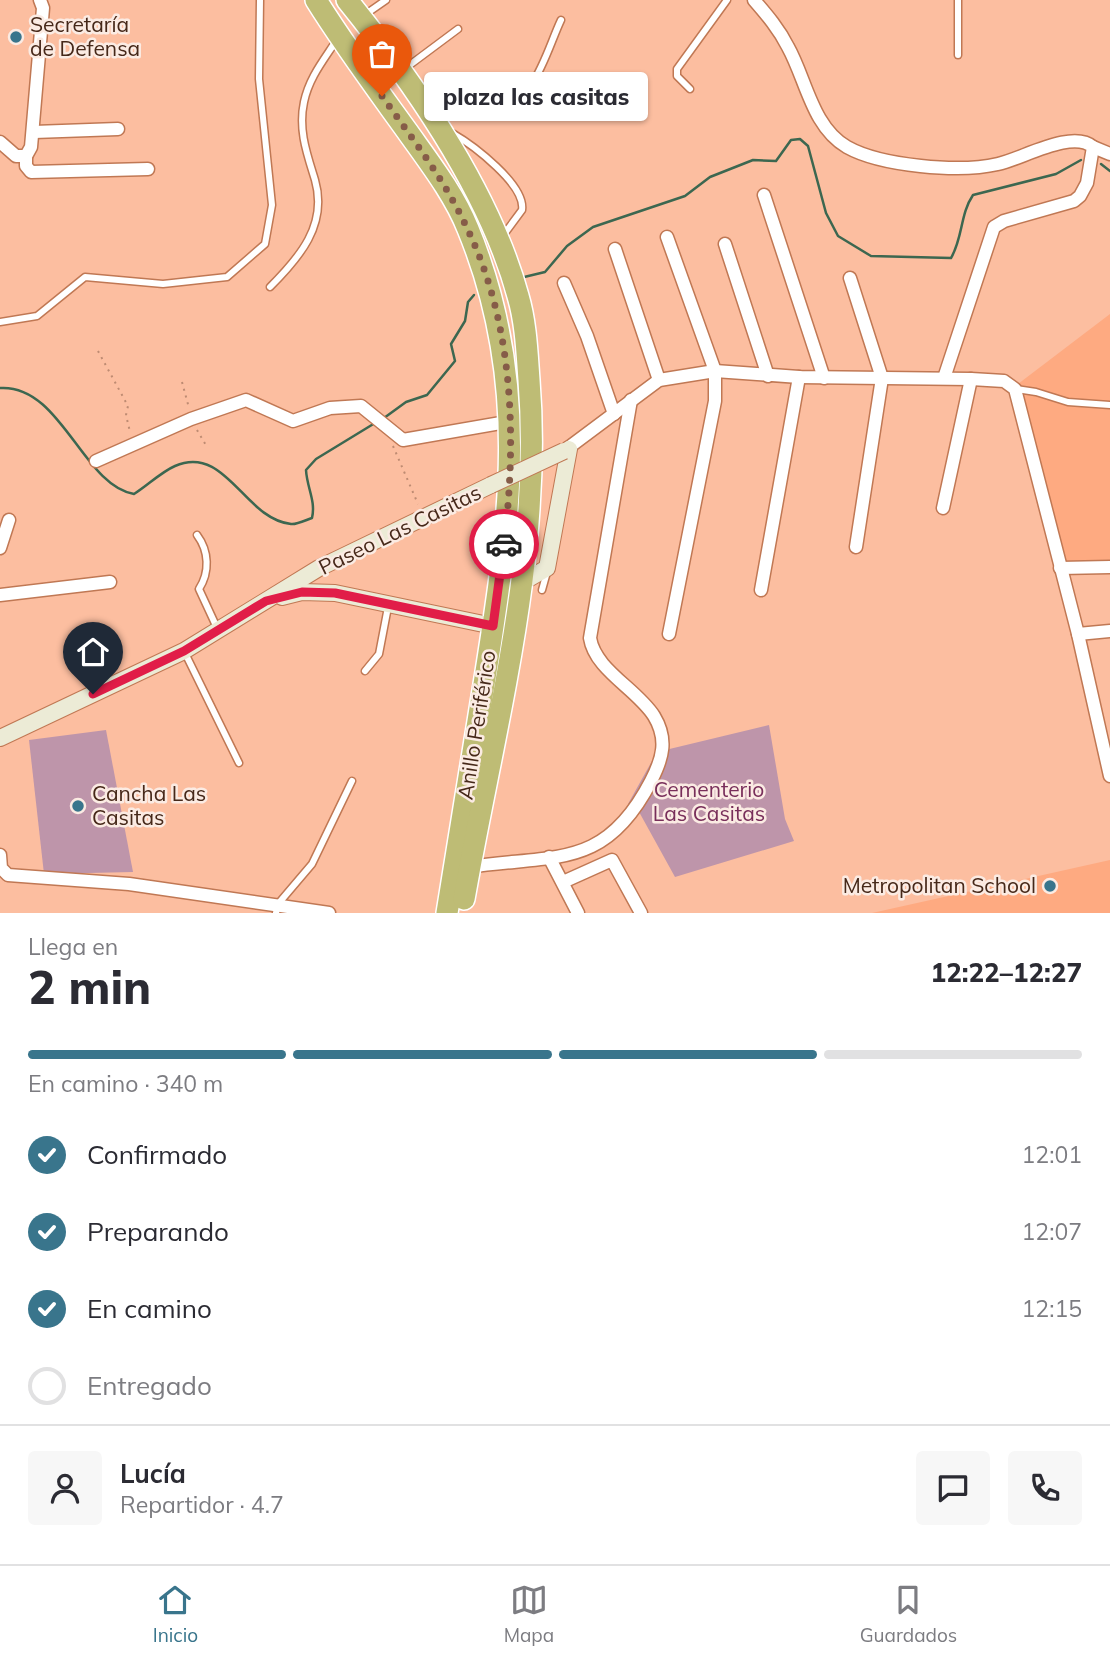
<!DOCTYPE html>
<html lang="es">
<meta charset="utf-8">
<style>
:root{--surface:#fff;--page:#f7f7f7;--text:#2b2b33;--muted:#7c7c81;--line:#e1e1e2;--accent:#39758c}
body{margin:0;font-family:Mulish,sans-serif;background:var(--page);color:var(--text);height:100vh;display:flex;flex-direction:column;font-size:26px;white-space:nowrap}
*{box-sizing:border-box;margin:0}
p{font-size:23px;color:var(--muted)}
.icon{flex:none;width:38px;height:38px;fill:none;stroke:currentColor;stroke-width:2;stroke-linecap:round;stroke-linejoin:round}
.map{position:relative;height:913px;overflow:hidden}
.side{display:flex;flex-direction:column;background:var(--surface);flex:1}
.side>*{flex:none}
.pin{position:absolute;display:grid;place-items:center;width:60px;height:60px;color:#fff;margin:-72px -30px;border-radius:50% 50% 50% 0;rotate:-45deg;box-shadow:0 0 7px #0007}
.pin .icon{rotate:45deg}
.courier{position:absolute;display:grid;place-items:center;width:70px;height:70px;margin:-35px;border:5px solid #e11d48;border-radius:50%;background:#fff;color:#222;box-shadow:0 2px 9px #0007}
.bubble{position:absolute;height:49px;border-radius:7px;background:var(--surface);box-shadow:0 2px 5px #0004;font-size:23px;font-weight:800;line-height:49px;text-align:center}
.summary em{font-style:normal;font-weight:800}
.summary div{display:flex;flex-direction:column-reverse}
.summary{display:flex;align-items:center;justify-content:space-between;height:119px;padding:0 28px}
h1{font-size:46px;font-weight:800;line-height:52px}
.bar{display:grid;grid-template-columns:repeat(4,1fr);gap:10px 7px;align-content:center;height:84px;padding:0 28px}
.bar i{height:9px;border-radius:5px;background:var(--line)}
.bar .on{background:var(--accent)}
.bar p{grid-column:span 4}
.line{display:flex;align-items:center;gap:18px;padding:0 28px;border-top:2px solid var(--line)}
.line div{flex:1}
.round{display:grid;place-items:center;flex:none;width:74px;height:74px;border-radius:7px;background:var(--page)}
ol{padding:0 28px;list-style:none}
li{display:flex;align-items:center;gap:21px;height:77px}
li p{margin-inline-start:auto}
li .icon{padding:7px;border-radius:50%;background:var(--accent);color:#fff;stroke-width:4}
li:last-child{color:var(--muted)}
li i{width:38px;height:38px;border:4px solid var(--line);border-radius:50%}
.menu{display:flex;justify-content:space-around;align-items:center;height:98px;border-top:2px solid var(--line);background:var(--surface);font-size:19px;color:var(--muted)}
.menu a{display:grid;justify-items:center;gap:4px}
.menu .on{color:var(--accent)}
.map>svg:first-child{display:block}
.built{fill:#feaa81}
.green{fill:#be95aa}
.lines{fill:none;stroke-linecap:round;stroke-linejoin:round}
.stream{stroke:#3c6750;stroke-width:2.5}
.lane-casing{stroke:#c07854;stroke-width:9}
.street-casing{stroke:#c07854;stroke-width:15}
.secondary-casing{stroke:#c07854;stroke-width:18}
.highway-casing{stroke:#fff;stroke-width:24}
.path{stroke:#be8b72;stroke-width:2;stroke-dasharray:2 5;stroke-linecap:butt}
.lane{stroke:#fff;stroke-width:6}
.street{stroke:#fff;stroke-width:12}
.secondary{stroke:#ecebd6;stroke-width:16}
.highway{stroke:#bebc75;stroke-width:21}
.secondary-bridge-casing{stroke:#c07854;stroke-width:18;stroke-linecap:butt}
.secondary-bridge{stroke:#ecebd6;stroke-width:16}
.done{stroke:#865c48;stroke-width:7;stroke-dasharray:0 12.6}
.route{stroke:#e11d48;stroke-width:9}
.poi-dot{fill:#39758c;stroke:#fbebe3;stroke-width:2.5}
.labels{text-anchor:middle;stroke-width:5;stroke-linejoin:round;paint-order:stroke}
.poi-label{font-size:21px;fill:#462819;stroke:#fbebe3;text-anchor:start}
.street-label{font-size:21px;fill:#462819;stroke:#fbebe3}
.park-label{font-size:21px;fill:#782e5a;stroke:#fbebe3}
</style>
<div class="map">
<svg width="1110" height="913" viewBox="0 0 1110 913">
<rect width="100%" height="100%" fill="#fcbea0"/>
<g class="built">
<path d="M1110 314V563L1065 564 1018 384Z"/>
<path d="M1110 860V913H872Z"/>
</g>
<g class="green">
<path d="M769 725 785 819 794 841 675 877 638 810 628 804 657 752Z"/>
<path d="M106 730 133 872 44 874 29 740Z"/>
</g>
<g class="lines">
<g class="stream">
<path d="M1101 164 1110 171"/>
<path d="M520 278 545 272 567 246 593 227 685 196 710 177 753 160 776 161 791 140 800 139 808 146 826 213 838 236 871 256 951 258C963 238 960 214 973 195L1056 174 1081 160"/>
<path d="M0 388C61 384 83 486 134 494 147 486 161 472 175 466 226 444 244 519 291 524 296 525 306 520 312 518 316 501 307 488 306 470L316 459 375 423"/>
<path d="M384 418 406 402 427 395 455 361 451 344 465 321 468 302 474 295"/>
</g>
<g class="lane-casing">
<g id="lane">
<path d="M958 0V55"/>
<path d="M363 16 386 0"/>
<path d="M403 70 458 29"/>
<path d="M690 89 677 76V69L727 0"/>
<path d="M435 113C455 111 476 113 496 110 535 103 546 52 561 20"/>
<path d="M452 133C473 145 526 185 522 210L502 237"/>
<path d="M270 287C299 258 328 225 315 180 307 154 298 130 304 102 309 78 323 61 336 41"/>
<path d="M0 322 37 316 85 277 163 284 227 277 265 244 272 205 259 79 260 0"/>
<path d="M1016 389 1036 392 1068 402 1110 405"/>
<path d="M197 535C209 551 210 572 199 589L218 630"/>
<path d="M542 590 547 572"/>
<path d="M185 653 239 763"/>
<path d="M365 671 379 654 388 607"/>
<path d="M276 913 278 904 312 864 352 781"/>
</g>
</g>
<g class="street-casing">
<g id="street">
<path d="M754 0C767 15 779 29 788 47 806 79 812 127 847 147 881 166 959 173 998 164 1022 159 1072 129 1093 147L1087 183 1080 196 1074 201 1004 221 994 227 944 378"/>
<path d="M34 132 118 129"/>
<path d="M0 142 16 156H26L31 147 43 8 40 0"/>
<path d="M1093 147 1110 154"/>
<path d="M26 156V166L31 172 148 169"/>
<path d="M764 195 824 378"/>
<path d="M667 237 715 371V401L669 634"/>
<path d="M725 244 768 376"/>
<path d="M615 249 659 380"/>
<path d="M850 278 882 378 856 547"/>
<path d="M564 283 587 336 614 414"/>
<path d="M564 451 659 380 715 371 799 377 971 379 1004 381 1015 389 1078 634 1110 776"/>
<path d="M96 461 191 419 246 400 293 421 330 408 361 406 403 440 512 421"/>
<path d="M943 508 971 379"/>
<path d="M0 548 9 520"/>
<path d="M1060 568 1110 567"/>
<path d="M761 590 799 377"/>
<path d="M0 595 110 582"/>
<path d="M1078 634 1110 631"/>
<path d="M0 855 1 868 8 875 129 884 329 913"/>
<path d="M549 857 578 913"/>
<path d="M469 867C556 854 605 870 651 781 663 758 668 739 654 716 637 689 595 670 590 638L631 400"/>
<path d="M563 882 612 860 641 913"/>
</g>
</g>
<g class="secondary-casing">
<g id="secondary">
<path d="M523 582 547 568 569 449"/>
<path d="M282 597 302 592 335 593 493 626"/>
<path d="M0 738 184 651 319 568 491 485"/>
</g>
</g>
<g class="highway-casing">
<g id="highway">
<path d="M316 0C344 45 376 88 407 131 429 162 454 194 468 229 531 382 510 520 485 678 472 756 460 835 447 913"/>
<path d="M347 0C414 83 490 193 518 296 526 323 527 353 529 380 543 555 494 728 464 899"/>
</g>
</g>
<g class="path">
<path d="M98 351 128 406 126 415 130 432"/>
<path d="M182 382 189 408"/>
<path d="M197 430 207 447"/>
<path d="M393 446 418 504"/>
</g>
<use href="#lane" class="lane"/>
<use href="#street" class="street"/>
<use href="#secondary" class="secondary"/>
<use href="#highway" class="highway"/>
<g class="secondary-bridge-casing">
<path id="secondary-bridge" d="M491 485 564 451"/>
</g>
<use href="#secondary-bridge" class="secondary-bridge"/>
</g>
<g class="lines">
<path class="done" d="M382 96C412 138 444 179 466 226 514 323 517 438 504 544"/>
<path class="route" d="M93 694 184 651 266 601 302 592 335 593 493 626 504 544"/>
</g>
<g class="poi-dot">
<circle cx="16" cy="37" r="7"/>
<circle cx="78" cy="806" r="7"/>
<circle cx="1050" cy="886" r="7"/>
</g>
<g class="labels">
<g class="poi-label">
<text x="30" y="32">Secretaría<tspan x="30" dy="24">de Defensa</tspan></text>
<text x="92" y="801">Cancha Las<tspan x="92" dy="24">Casitas</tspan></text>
<text x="1036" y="893" text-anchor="end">Metropolitan School</text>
</g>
<g class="street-label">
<text transform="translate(400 530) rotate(-26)" y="7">Paseo Las Casitas</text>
<text transform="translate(477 725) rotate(-81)" y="7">Anillo Periférico</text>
</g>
<g class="park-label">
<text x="709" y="797">Cementerio<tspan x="709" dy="24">Las Casitas</tspan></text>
</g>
</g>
</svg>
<div class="pin" style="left:382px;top:96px;background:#ea580c"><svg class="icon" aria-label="bag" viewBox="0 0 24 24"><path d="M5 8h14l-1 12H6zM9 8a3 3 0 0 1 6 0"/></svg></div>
<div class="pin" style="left:93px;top:694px;background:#1f2937"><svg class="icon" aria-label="home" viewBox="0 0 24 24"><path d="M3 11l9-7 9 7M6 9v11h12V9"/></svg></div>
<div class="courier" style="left:504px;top:544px"><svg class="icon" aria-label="car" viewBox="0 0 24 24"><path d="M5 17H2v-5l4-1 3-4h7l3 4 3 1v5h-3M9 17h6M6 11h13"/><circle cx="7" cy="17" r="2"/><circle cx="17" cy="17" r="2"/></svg></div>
<div class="bubble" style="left:424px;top:72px;width:224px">plaza las casitas</div>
</div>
<section class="side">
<div class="summary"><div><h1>2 min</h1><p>Llega en</p></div><em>12:22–12:27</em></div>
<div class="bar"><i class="on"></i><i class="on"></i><i class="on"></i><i></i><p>En camino · 340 m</p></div>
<ol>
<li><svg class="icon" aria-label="check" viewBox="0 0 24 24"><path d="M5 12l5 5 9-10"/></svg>Confirmado<p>12:01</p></li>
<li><svg class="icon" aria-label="check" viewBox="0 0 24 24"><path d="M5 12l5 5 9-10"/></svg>Preparando<p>12:07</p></li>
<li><svg class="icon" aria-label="check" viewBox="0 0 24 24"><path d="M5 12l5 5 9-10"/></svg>En camino<p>12:15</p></li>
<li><i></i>Entregado</li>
</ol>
<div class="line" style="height:126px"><a class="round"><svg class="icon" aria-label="person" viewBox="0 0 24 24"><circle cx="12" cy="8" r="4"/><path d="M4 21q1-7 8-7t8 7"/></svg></a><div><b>Lucía</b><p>Repartidor · 4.7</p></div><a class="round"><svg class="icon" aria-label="chat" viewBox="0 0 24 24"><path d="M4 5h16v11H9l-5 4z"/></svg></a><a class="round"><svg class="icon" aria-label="phone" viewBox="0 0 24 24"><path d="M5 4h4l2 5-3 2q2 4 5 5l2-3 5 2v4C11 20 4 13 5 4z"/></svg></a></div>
</section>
<nav class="menu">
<a class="on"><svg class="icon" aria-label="home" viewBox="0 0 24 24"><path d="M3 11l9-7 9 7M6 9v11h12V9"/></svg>Inicio</a>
<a><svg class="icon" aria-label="map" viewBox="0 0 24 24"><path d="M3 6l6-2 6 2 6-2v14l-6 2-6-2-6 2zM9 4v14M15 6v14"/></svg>Mapa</a>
<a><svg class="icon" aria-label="saved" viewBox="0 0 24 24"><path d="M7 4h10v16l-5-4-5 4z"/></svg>Guardados</a>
</nav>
